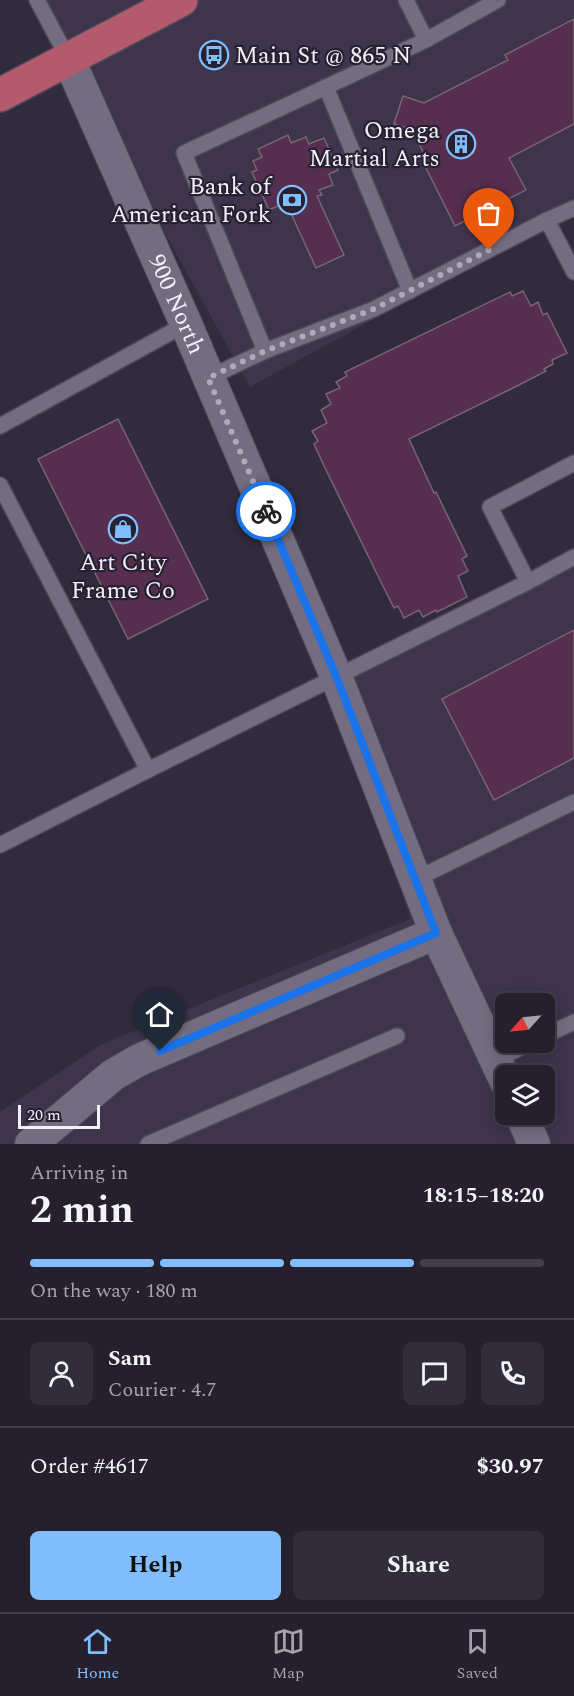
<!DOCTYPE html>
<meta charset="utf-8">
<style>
:root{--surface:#26202e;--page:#322d3a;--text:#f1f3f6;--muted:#a4a3aa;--line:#423e4a;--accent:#80bdfa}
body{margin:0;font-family:Spectral,serif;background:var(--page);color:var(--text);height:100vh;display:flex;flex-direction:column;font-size:22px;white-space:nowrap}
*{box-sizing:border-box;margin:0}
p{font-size:20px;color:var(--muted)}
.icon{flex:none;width:33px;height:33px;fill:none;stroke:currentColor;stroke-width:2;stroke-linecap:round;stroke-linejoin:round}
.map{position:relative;height:1144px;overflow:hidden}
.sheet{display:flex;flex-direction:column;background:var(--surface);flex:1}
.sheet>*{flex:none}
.needle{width:39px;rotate:243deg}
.fabs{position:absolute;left:495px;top:993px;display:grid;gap:12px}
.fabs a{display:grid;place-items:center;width:60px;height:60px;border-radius:9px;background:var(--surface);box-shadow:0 3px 15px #0003,0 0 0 2px var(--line);font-size:30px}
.scale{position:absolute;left:18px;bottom:15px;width:82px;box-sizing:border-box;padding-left:6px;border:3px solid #f3effb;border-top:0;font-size:16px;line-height:21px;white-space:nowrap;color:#f3effb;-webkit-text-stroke:4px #282132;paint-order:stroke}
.pin{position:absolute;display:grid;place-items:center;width:51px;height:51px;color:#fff;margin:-62px -26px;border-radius:50% 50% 50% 0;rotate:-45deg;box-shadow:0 0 6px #0007}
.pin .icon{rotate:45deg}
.courier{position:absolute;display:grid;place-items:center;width:60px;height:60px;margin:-30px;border:4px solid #1a73e8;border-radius:50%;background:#fff;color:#222;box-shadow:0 2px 8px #0007}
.headline em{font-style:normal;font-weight:700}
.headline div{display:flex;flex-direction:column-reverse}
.headline{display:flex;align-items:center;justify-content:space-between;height:102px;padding:0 30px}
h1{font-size:39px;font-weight:700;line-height:45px}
.bar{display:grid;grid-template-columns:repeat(4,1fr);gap:9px 6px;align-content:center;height:72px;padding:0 30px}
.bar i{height:8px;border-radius:4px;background:var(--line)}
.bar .selected{background:var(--accent)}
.bar p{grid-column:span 4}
.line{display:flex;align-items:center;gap:15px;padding:0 30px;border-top:2px solid var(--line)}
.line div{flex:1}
.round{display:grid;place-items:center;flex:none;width:63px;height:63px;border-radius:9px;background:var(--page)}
.cta{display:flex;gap:12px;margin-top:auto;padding:12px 30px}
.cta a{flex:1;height:69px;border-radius:9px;background:var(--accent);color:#111;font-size:24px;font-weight:700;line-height:69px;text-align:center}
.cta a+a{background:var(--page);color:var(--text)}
.tab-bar{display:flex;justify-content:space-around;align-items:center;height:84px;border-top:2px solid var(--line);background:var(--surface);font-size:16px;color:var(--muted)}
.tab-bar a{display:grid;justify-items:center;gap:3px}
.tab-bar .selected{color:var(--accent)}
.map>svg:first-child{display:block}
.built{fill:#3e344c;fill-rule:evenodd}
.building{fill:#562e50;stroke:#786574;stroke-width:1.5}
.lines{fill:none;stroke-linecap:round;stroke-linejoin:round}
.lane-casing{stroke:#4e4857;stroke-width:18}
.street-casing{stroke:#4e4857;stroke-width:34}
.primary-casing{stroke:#4e4857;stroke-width:36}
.lane{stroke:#746c80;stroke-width:15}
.street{stroke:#746c80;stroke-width:32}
.primary{stroke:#b35b6d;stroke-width:33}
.done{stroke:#afaab8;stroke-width:6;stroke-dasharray:0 10.8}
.route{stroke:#1a73e8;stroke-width:8}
.labels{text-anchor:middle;stroke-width:4.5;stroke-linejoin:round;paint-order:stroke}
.poi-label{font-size:24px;fill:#f3effb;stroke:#282132;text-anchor:end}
.street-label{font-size:24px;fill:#f3effb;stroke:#282132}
</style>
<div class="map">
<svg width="574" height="1144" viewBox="0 0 574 1144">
<rect width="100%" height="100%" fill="#322b3d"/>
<g class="built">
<path d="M39 0H574V209L250 387 69 60Z"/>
<path d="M574 563V1144H0V1112L102 1044 410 919 336 676ZM506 1004H544V1042H506ZM506 1076H544V1114H506Z"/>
</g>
<g class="building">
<path d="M574 19V124L509 158 526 190 455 226 422 160 426 158 412 129 394 124 403 96 424 103 508 60 505 55Z"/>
<path d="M288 135 291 143 306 137 309 144 324 138 338 170 329 174 333 185 319 190 322 195 317 196 344 255 316 268 289 209 287 210 284 203 269 210 252 172 257 170 253 161 262 157 258 149Z"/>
<path d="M523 291 531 306 538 302 543 315 547 313 567 353 552 360 553 364 544 369 546 371 517 386 409 439 434 493 436 492 467 556 462 559 468 571 458 576 467 597 437 612 436 610 423 617 419 610 404 618 398 606 394 608 382 584 325 468 314 444 318 441 312 431 327 423 321 410 331 404 326 394 340 388 336 382 347 376 345 372 510 292 512 296Z"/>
<path d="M118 419 208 599 128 639 38 459Z"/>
<path d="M574 630V758L494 800 442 699Z"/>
</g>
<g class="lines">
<g class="lane-casing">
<g id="lane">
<path d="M37 0 69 60"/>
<path d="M406 0 426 40"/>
<path d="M326 87 426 40 498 0"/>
<path d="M547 220 574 208"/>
<path d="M265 351 184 153 326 87 410 291"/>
<path d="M208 378 265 351 374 309 547 220 574 272"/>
<path d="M0 426 186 324"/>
<path d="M0 485 148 770 528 582 574 557"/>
<path d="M528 582 490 507 574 463"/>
<path d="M0 845 148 770"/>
<path d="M416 879 574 802"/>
<path d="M544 1036 574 1022"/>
<path d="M496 1060 532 1042"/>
<path d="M148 1144 397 1036"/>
</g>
</g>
<g class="street-casing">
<g id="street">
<path id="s1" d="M69 60 186 324 336 676 436 933 506 1082"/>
<path d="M521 1114 534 1144"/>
<path d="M31 1144 113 1075 139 1060 436 933"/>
</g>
</g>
<g class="primary-casing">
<path id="primary" d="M0 95 181 0"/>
</g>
<use href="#lane" class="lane"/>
<use href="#street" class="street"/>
<use href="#primary" class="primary"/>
</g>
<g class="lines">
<path class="done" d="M266 511 208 378 265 351 374 309 489 250"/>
<path class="route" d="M160 1051 436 933 336 676 266 511"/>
</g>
<defs>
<g id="bus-ring" transform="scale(1.5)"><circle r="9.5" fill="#282132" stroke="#80bdfa" stroke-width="1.5"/><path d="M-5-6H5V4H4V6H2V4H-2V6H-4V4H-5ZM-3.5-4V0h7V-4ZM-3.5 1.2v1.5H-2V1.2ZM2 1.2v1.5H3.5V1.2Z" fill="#80bdfa"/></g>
<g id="building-ring" transform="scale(1.5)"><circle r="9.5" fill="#282132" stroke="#80bdfa" stroke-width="1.5"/><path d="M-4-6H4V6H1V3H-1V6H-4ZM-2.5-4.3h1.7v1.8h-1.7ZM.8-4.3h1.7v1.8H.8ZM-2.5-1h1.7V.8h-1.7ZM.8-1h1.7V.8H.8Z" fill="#80bdfa"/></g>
<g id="bank-ring" transform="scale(1.5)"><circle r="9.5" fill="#282132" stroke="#80bdfa" stroke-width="1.5"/><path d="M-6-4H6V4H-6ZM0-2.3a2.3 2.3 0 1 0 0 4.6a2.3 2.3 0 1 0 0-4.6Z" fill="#80bdfa"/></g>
<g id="shop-ring" transform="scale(1.5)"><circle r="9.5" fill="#282132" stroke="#80bdfa" stroke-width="1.5"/><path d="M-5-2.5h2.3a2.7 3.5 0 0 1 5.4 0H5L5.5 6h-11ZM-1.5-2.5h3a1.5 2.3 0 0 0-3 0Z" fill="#80bdfa"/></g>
</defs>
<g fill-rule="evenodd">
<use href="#bus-ring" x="214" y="55"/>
<use href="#building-ring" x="461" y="144"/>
<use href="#bank-ring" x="292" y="200"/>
<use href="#shop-ring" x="123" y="529"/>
</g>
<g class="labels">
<g class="poi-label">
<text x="235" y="63" text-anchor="start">Main St @ 865 N</text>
<text x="440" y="138">Omega<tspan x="440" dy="28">Martial Arts</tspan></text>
<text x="271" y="194">Bank of<tspan x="271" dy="28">American Fork</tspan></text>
<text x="123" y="570" text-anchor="middle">Art City<tspan x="123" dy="28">Frame Co</tspan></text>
</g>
<g class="street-label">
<text dy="8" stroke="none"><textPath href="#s1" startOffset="267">900 North</textPath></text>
</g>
</g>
</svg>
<div class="fabs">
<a><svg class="needle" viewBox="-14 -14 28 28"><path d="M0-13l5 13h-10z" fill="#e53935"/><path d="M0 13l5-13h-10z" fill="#a4a3aa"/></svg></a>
<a><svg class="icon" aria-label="layers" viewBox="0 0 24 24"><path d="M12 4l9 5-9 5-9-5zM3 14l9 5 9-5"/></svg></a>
</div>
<div class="scale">20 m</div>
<div class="pin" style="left:489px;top:250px;background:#ea580c"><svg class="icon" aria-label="bag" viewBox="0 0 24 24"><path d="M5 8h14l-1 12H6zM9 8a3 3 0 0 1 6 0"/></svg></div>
<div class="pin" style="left:160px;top:1051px;background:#1f2937"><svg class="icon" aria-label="home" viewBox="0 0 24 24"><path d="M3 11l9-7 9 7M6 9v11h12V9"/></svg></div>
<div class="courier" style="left:266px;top:511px"><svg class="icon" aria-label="bike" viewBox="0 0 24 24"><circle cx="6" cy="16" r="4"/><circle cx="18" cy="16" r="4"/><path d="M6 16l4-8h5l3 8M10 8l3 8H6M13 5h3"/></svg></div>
</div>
<section class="sheet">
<div class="headline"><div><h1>2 min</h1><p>Arriving in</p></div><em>18:15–18:20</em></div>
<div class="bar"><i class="selected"></i><i class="selected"></i><i class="selected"></i><i></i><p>On the way · 180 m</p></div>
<div class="line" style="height:108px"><a class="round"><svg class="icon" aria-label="person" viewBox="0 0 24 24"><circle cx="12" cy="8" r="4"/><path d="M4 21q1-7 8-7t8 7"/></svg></a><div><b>Sam</b><p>Courier · 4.7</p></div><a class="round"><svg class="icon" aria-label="chat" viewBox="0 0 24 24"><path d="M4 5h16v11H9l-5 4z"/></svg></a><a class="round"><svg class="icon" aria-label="phone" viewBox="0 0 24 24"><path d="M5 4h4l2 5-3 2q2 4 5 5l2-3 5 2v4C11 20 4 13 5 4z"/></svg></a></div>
<div class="line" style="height:78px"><div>Order #4617</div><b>$30.97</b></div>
<div class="cta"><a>Help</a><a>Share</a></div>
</section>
<nav class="tab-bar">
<a class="selected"><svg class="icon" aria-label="home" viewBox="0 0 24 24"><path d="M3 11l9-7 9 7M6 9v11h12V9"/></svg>Home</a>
<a><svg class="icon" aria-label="map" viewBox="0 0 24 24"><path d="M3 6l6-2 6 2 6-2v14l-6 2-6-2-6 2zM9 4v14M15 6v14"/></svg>Map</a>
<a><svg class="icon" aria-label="saved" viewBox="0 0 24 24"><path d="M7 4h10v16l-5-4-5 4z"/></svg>Saved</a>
</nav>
